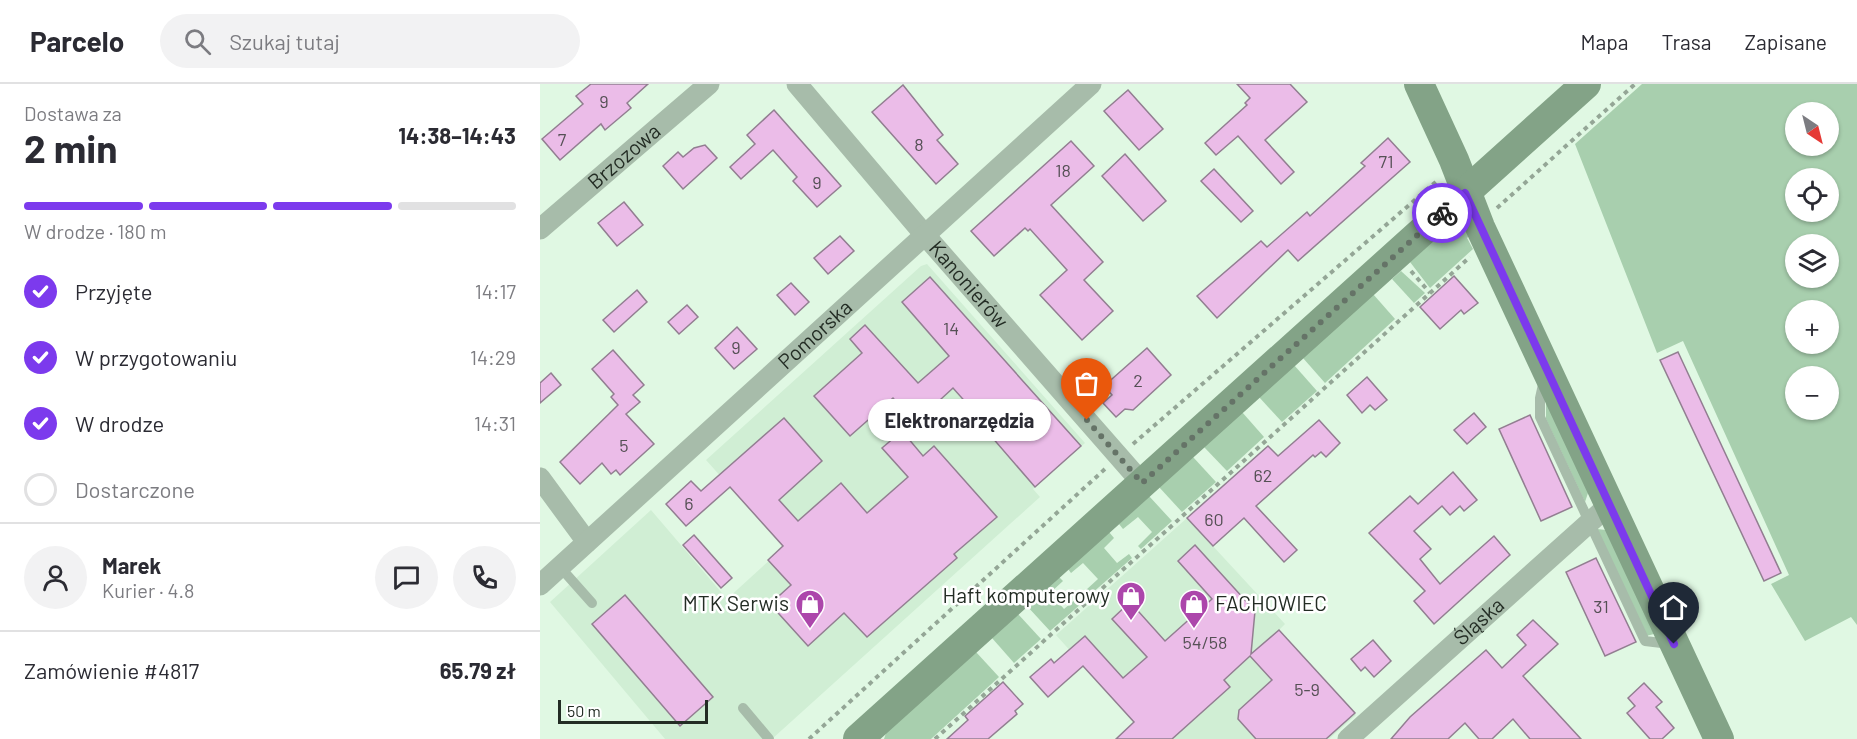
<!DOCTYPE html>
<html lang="pl">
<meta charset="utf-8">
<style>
:root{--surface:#fff;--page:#f2f2f3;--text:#2b2b33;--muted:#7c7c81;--line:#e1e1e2;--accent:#7c3aed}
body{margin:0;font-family:Barlow,sans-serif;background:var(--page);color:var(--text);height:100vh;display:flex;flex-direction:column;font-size:22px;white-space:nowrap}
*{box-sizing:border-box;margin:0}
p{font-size:20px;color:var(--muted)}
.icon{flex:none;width:33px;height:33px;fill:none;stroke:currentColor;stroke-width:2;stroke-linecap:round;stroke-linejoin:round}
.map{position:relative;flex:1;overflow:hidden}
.details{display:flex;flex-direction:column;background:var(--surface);width:540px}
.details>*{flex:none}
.needle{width:39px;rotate:145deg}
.controls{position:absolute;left:1245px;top:18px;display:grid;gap:12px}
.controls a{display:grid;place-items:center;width:54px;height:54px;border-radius:50%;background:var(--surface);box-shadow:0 2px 4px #0004;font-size:30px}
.scale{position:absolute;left:18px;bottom:15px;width:150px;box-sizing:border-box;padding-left:6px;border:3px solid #232c24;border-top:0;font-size:16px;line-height:21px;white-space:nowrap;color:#232c24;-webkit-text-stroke:4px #fff;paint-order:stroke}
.pin{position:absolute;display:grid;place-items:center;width:51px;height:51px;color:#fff;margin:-62px -26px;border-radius:50% 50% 50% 0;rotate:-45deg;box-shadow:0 0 6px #0007}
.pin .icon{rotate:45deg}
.courier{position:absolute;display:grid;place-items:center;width:60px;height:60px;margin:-30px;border:4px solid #7c3aed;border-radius:50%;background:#fff;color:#222;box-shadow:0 2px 8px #0007}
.bubble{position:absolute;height:42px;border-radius:21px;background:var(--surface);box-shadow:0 2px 4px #0004;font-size:20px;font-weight:700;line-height:42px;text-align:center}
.head em{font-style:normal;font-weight:700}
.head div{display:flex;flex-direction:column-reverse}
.head{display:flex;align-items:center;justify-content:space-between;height:102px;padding:0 24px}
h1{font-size:39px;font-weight:700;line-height:45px}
.bar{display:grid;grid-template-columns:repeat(4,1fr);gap:9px 6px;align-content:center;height:72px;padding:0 24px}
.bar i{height:8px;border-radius:4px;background:var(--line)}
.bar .active{background:var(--accent)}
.bar p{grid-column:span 4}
.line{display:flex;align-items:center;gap:15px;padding:0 24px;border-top:2px solid var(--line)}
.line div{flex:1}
.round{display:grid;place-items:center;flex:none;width:63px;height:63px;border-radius:32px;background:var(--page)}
ol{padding:0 24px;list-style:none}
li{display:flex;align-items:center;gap:18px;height:66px}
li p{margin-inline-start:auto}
li .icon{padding:6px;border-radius:50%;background:var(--accent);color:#fff;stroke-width:4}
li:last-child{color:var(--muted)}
li i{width:33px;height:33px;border:3px solid var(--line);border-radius:50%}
header{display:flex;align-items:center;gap:36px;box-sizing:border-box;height:84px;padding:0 30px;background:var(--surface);border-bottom:2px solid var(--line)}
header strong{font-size:28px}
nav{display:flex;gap:33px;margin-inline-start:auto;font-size:21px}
.search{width:420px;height:54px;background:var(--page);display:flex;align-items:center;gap:15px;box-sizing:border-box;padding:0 21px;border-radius:33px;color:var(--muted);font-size:22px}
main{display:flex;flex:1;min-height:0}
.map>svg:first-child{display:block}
.built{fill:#d0eed4}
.green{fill:#a8cfae;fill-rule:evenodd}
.building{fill:#ebbce8;stroke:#927e91;stroke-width:1.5}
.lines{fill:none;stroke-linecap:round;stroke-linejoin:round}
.path{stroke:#94a696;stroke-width:4;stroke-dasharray:4.5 4.5;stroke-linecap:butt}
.lane{stroke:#a7bcaa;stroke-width:10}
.street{stroke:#a7bcaa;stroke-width:21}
.secondary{stroke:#83a387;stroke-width:30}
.done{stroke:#657367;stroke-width:6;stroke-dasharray:0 10.8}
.route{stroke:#7c3aed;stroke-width:8}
.labels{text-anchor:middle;stroke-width:5;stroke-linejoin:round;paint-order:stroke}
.number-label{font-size:18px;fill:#555055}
.street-label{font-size:21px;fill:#232c24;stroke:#fff}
.poi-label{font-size:21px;fill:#232c24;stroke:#fff;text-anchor:end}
</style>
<header>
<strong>Parcelo</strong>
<div class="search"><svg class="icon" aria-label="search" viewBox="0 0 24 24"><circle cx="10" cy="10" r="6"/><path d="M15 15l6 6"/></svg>Szukaj tutaj</div>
<nav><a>Mapa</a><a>Trasa</a><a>Zapisane</a></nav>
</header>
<main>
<section class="details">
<div class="head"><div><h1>2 min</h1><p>Dostawa za</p></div><em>14:38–14:43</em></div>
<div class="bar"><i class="active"></i><i class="active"></i><i class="active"></i><i></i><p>W drodze · 180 m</p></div>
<ol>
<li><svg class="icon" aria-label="check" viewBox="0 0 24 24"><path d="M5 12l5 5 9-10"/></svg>Przyjęte<p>14:17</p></li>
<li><svg class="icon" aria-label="check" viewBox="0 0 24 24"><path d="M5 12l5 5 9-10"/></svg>W przygotowaniu<p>14:29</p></li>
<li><svg class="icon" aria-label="check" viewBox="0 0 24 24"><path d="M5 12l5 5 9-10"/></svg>W drodze<p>14:31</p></li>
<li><i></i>Dostarczone</li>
</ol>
<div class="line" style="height:108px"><a class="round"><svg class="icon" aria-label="person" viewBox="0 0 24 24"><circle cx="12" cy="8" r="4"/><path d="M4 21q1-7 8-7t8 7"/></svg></a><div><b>Marek</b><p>Kurier · 4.8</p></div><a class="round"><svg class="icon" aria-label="chat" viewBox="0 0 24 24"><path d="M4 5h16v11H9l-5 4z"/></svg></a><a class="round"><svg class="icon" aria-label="phone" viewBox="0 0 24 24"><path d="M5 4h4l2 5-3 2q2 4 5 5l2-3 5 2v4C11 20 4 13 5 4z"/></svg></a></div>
<div class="line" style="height:78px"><div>Zamówienie #4817</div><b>65.79 zł</b></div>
</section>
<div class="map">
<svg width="1317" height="655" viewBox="0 0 1317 655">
<rect width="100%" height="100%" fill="#e0f8e3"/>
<g class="built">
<path d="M387 180 545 359 493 405 500 413 232 655H125L10 518 111 426 187 515 244 463 166 376 381 182Z"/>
<path d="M647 434 745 540 739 546 816 631 789 655H602L606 651 516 551Z"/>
</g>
<g class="green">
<path d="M1102 0H1317V541L1311 533 1265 557 1231 500 1249 491 1143 257 1117 269 1035 60ZM1256 28H1288V62H1256ZM1256 94H1288V128H1256ZM1256 160H1288V194H1256ZM1256 226H1288V260H1256ZM1256 292H1288V326H1256Z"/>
<path d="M914 142 923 143 932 149 927 154 933 165 890 204 870 178 906 145Z"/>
<path d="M861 187 885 209 874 219 852 195Z"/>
<path d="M833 210 855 235 785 299 763 274Z"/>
<path d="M754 281 777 307 742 338 719 313Z"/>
<path d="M1006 311 1049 406 1045 418 1006 335Z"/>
<path d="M702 328 724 353 687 387 664 363Z"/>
<path d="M653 373 676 398 642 428 619 403Z"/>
<path d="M609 412 632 437 601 465 598 462 612 448 598 433 583 445 579 440Z"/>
<path d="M1057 445 1066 446 1118 549 1106 552Z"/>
<path d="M569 448 574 454 564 464 577 479 589 470 592 474 550 511 546 506 558 495 543 479 531 489 528 485Z"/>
<path d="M519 493 523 497 510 509 524 525 537 514 542 519 510 547 487 522Z"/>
<path d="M478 530 501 555 474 579 452 554Z"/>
<path d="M436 568 459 593 391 655H344L346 649Z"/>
</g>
<g class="building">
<path d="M51 0H108L87 19 91 24 65 46 61 40 20 76 2 55 43 20 36 12Z"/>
<path d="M697 0H750L767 18 725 56 754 88 741 100 698 52 676 71 665 59 707 21 705 19 710 14Z"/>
<path d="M363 1 403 51 397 56 418 80 396 100 332 28Z"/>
<path d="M588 6 623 45 599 66 564 27Z"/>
<path d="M234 26 301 102 277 123 253 97 257 93 233 66 201 95 190 83 215 60 207 51Z"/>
<path d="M848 54 870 78 758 177 748 166 677 234 657 212 721 157 727 163 767 128 770 132 825 82 821 79Z"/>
<path d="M531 57 554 82 511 121 563 178 544 196 573 227 542 256 500 211 527 186 490 145 488 147 485 144 454 172 431 147Z"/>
<path d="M165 61 177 74 143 105 123 82 138 68 143 73 154 64Z"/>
<path d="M585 70 626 117 603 137 562 92Z"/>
<path d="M674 85 713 127 701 138 661 97Z"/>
<path d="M84 118 103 141 77 162 58 139Z"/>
<path d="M300 152 314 167 288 190 274 174Z"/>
<path d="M914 192 938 219 924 230 921 226 900 245 880 223Z"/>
<path d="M390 193 541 362 495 403 444 344 447 342 413 304 375 339 353 314 310 352 274 312 322 269 310 255 325 241 378 299 409 272 362 218Z"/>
<path d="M251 199 269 218 255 231 237 211Z"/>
<path d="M97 206 107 218 74 248 63 236Z"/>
<path d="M147 221 158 233 139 250 128 238Z"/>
<path d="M197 243 217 265 194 285 175 264Z"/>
<path d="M607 264 631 291 593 326 585 325 576 333 563 319 572 311 564 302Z"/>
<path d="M73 266 104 301 93 311 100 318 86 330 114 360 80 391 76 386 71 390 62 379 40 400 20 378 78 321 71 313 74 310 52 285Z"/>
<path d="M1138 268 1241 489 1224 497 1120 276Z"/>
<path d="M11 289 21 301 0 319V299Z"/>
<path d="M827 293 847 316 835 326 830 321 822 329 807 311Z"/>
<path d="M934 329 946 343 927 360 914 346Z"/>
<path d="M990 331 1032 423 1001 437 959 345Z"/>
<path d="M244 334 282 377 239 416 258 437 301 399 327 429 368 393 342 364 362 347 383 372 394 362 457 433 414 470 417 474 327 553 304 529 268 562 230 520 251 501 228 476 243 462 190 403 146 442 126 420 151 397 161 407Z"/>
<path d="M779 336 800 359 786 373 781 368 775 373 773 371 716 422 757 466 744 478 704 434 673 462 647 434 728 362 738 372Z"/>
<path d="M913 388 937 416 924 427 920 422 910 431 902 422 874 447 891 465 880 475 900 500 954 452 970 471 894 540 874 517 885 507 829 449 870 412 878 420Z"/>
<path d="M154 451 192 494 181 504 143 461Z"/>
<path d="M655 461 715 527 711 570 739 546 815 629 786 655H716L698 635 699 626 732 596 710 572 684 596 690 603 632 655H576L594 638 543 582 508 613 490 593 511 575 514 579 545 552 583 594 607 573 572 535 590 518 625 557 672 515 638 477Z"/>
<path d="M1056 474 1096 558 1065 572 1026 488Z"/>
<path d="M85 511 173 613 140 642 52 540Z"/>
<path d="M993 536 1018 560 983 592 1041 655H990L973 635 952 655H939L925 639 908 655H851L870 633 946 566 962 584 986 561 977 551Z"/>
<path d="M833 556 851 577 834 593 825 583 821 587 811 575Z"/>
<path d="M463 598 483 620 475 627 477 630 448 655H407L428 636 425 632Z"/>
<path d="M1104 599 1122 618 1116 623 1134 644 1122 655H1110L1087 629 1095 622 1088 614Z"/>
</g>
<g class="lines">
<g class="path">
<path d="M957 124 1095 0"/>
<path d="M871 187 890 209"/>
<path d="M593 360 898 96"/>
<path d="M269 655 565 385"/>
<path d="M395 655 930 173"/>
</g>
<g class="lane">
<path d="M1004 296 1000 314V333L1105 557 1130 560"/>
<path d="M20 483 52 519"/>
<path d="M203 624 229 655"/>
</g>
<g class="street">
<path id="s1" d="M257 0 384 150 602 399"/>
<path id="s2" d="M0 145 169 0"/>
<path d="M0 394 47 458"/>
<path id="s3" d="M0 501 551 0"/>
<path id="s4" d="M808 655 1069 421"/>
</g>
<g class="secondary">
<path d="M879 0 914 76 940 143 1179 655"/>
<path d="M318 655 1046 0"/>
</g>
</g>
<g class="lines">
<path class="done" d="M547 336 602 399 902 129"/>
<path class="route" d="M902 129 925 109 1134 560"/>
</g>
<defs>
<g id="shop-pin" transform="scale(1.5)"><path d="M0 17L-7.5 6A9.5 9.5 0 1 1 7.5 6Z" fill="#ac46ab" stroke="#fff"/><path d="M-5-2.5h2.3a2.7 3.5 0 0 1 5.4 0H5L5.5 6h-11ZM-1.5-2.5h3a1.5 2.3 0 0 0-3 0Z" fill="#fff"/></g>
</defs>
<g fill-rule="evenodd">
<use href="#shop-pin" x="591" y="512"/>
<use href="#shop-pin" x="270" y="520"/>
<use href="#shop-pin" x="654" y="520"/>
</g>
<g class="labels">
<g class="number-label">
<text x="64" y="24">9</text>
<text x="22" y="62">7</text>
<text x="379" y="67">8</text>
<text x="846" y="84">71</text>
<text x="523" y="93">18</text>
<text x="277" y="105">9</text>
<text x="411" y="251">14</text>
<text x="196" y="270">9</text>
<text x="598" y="303">2</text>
<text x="84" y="368">5</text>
<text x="723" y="398">62</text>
<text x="149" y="426">6</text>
<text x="674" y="442">60</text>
<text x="1061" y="529">31</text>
<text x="665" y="565">54/58</text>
<text x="767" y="612">5-9</text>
</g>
<g class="street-label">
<text dy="7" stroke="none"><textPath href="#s2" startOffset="111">Brzozowa</textPath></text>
<text dy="7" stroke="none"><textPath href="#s1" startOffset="264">Kanonierów</textPath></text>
<text dy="7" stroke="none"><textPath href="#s3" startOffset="372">Pomorska</textPath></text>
<text dy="7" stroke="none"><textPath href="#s4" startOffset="176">Śląska</textPath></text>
</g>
<g class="poi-label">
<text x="570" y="519">Haft komputerowy</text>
<text x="249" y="527">MTK Serwis</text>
<text x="675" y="527" text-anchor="start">FACHOWIEC</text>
</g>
</g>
</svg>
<div class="controls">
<a><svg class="needle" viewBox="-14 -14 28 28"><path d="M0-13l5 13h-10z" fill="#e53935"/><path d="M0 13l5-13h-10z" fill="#7c7c81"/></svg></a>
<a><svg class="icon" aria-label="locate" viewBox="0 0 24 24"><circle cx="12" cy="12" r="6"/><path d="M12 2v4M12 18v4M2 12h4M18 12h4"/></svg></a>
<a><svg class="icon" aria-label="layers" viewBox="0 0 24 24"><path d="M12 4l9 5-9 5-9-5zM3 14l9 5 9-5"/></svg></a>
<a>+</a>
<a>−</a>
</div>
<div class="scale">50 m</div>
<div class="pin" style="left:547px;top:336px;background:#ea580c"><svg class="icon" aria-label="bag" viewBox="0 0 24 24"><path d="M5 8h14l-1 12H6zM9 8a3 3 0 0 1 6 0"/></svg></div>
<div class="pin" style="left:1134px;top:560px;background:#1f2937"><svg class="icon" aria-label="home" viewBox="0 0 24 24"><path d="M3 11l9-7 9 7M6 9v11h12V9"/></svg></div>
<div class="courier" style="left:902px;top:129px"><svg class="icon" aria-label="bike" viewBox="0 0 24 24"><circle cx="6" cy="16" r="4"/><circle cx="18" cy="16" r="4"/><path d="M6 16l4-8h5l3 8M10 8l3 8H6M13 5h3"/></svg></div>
<div class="bubble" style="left:328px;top:315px;width:183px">Elektronarzędzia</div>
</div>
</main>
